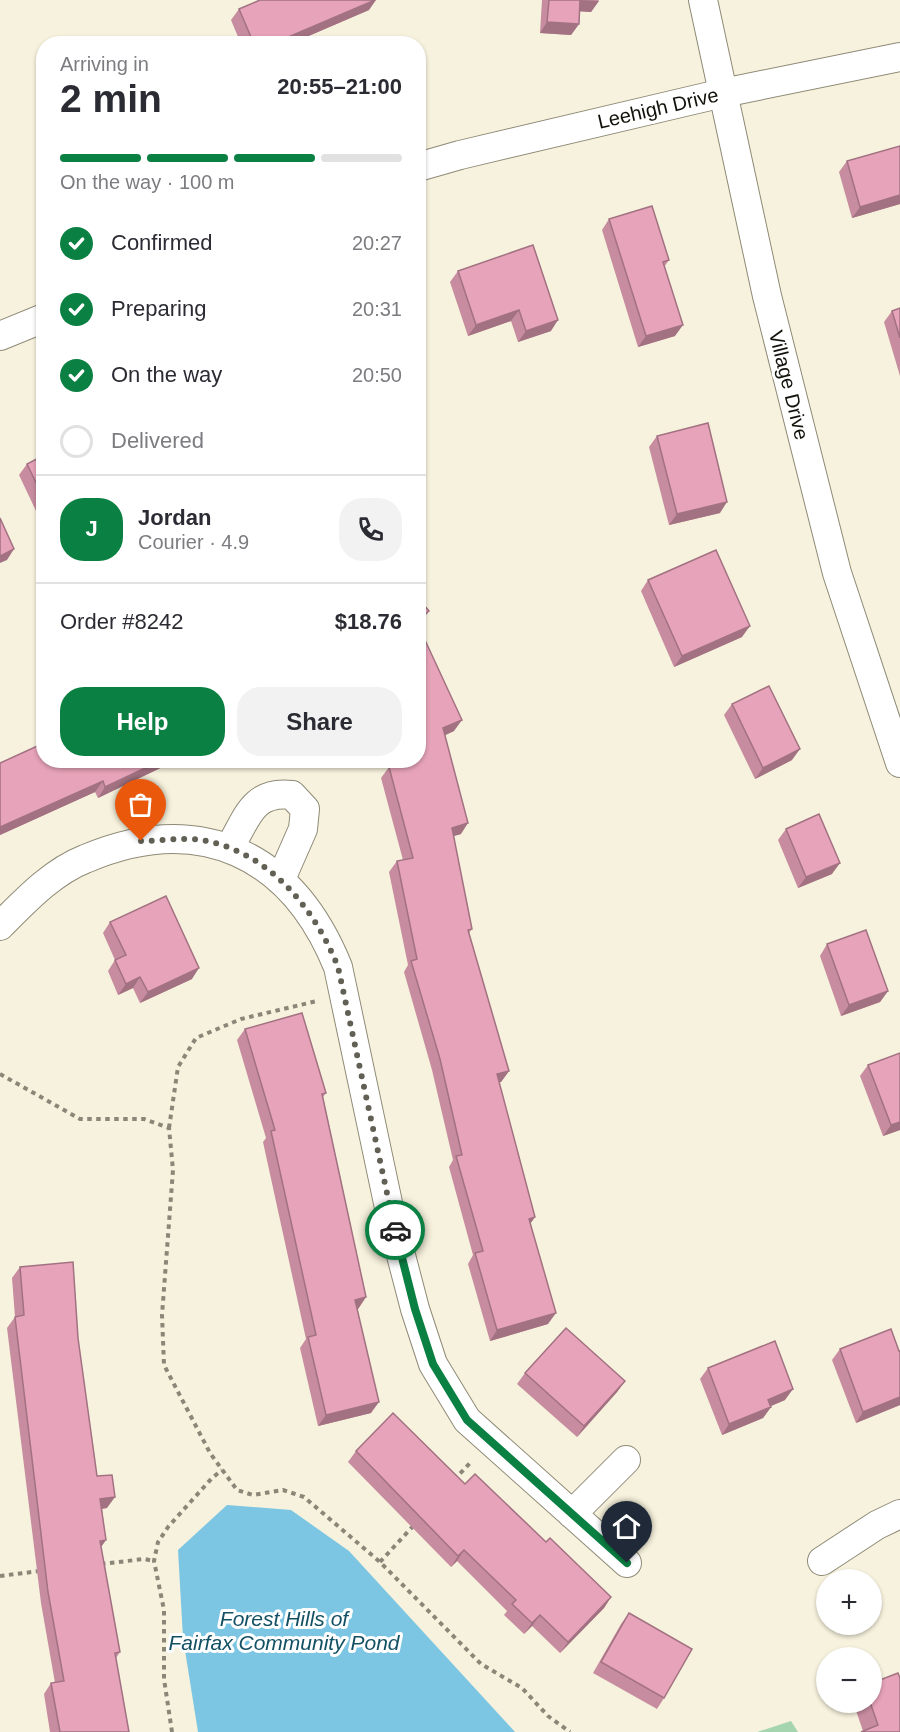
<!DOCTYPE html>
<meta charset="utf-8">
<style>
:root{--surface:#fff;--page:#f2f2f3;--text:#2b2b33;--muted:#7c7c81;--line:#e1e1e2;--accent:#0b8043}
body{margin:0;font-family:Helvetica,sans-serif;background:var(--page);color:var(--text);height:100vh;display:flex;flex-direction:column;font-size:22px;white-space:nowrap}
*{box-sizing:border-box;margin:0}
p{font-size:20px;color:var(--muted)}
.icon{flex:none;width:33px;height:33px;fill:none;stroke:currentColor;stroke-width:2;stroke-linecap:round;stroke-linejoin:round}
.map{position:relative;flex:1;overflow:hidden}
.panel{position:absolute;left:36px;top:36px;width:390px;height:732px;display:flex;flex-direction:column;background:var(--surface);border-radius:24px;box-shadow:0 2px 4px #0004}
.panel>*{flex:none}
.tools{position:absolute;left:816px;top:1569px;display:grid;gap:12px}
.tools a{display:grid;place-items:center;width:66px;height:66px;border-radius:50%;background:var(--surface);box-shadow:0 2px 4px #0004;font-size:30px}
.pin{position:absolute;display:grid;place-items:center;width:51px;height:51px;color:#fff;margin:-62px -26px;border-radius:50% 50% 50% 0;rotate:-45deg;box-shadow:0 0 6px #0007}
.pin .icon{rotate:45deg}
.courier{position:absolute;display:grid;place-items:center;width:60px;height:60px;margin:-30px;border:4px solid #0b8043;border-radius:50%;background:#fff;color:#222;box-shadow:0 2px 8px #0007}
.headline em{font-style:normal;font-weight:600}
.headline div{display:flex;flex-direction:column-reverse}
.headline{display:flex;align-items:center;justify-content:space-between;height:102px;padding:0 24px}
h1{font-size:39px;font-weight:600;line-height:45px}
.bar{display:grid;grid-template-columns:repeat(4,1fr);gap:9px 6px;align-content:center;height:72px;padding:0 24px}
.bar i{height:8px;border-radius:4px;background:var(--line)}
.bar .active{background:var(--accent)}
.bar p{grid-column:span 4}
.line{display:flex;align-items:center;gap:15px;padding:0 24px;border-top:2px solid var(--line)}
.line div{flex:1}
.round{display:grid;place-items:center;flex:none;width:63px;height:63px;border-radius:24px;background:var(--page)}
ol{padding:0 24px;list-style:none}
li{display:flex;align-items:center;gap:18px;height:66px}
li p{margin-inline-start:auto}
li .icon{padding:6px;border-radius:50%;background:var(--accent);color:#fff;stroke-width:4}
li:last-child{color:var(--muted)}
li i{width:33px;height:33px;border:3px solid var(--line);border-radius:50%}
.action{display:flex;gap:12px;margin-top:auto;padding:12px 24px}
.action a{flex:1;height:69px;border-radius:24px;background:var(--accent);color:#fff;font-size:24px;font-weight:600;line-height:69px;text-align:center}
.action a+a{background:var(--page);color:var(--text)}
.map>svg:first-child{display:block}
.green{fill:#a5d5af}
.water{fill:#7cc6e3}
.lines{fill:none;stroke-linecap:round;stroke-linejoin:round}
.street-casing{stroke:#8e8a77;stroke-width:30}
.path{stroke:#8a8778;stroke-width:4;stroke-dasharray:4.5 4.5;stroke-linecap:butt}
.street{stroke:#fff;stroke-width:28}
.wall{fill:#c78c9f}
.shaded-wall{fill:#a27282}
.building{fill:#e7a3b9;stroke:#a27282;stroke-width:1.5}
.done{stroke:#626054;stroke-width:6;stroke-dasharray:0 10.8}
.route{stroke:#0b8043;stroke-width:8}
.labels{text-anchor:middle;stroke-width:6;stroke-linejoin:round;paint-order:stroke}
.street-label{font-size:20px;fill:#12110a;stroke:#fff}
.water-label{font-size:21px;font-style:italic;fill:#135064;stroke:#fff}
</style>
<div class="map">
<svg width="900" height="1732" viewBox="0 0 900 1732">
<rect width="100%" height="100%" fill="#f7f2dd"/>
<path class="green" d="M791 1721 798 1732H757Z"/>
<path class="water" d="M227 1505 291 1510 349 1551 515 1732H198L183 1638 178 1550Z"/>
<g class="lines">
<g class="street-casing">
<g id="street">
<path d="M703 0 767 296 837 573 900 763"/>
<path d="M418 167 460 155 723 93 900 57"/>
<path d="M0 336 44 318"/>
<path d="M230 847C247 818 253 790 292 795L305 809 303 829 281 879"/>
<path d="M0 926C25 901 52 872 85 859 200 810 292 854 338 967L391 1217 415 1309 433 1364 467 1420 627 1563"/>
<path d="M572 1514 626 1460"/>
<path d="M822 1561 877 1525 900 1514"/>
</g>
</g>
<g class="path">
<path d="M0 1074 80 1119H144L169 1128 173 1170 162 1315 164 1365 210 1453 237 1490 253 1495 283 1490 304 1497 380 1562 481 1664 522 1688 548 1716 570 1732"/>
<path d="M169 1128 178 1067 196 1038 241 1019 317 1001"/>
<path d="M454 1480 471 1462"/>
<path d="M380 1562 415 1524"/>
<path d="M101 1564 144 1559 154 1561"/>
<path d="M0 1576 40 1571"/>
<path d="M172 1732 164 1679V1610L154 1561 158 1542 168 1527 212 1478 222 1470"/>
</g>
<use href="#street" class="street"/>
</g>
<g class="wall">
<path d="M542 0H599L591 12 580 11 579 24 571 35 540 33Z"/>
<path d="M239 9 369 10 290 44H241L231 20Z"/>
<path d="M44 114V128L39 120Z"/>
<path d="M847 161 900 204 852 218 839 172Z"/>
<path d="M609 219 669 260 664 267 675 336 638 347 602 230Z"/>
<path d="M458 271 551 331 518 342 511 321 468 336 450 282Z"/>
<path d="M900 308V376L884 322 892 311Z"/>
<path d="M657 436 720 513 669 525 649 447Z"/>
<path d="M44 455V510L37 513 19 475 27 464Z"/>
<path d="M648 580 742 637 674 667 641 591Z"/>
<path d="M418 625 454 731 445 735 461 834 453 836 472 929 469 933 509 1071 501 1082H499L535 1217 530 1224 548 1324 490 1341 468 1264 473 1255 449 1167 453 1160 432 1070 404 972 408 965 389 872 397 861 403 860 381 778 389 767 405 763 403 760H418Z"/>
<path d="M732 704 792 760 755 779 724 715Z"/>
<path d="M177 760 98 798 95 792 0 835V763Z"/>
<path d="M179 760H193L181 766Z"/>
<path d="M786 829 832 874 798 888 778 840Z"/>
<path d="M110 922 192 979 140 1003 133 988 118 995 108 971 115 960 103 933Z"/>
<path d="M827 944 888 991 880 1002 841 1016 820 956Z"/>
<path d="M245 1029 326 1093 323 1097 366 1297 358 1309H357L371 1413 318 1426 300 1348 306 1339 263 1142 266 1138 237 1040Z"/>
<path d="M868 1065 900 1130 883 1136 860 1076Z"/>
<path d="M20 1267 78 1338 97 1476 107 1508 102 1509 106 1540 101 1547 120 1652 116 1658 129 1732H50L44 1694 51 1683H55L41 1603 7 1328 15 1317 12 1278Z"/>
<path d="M840 1349 900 1351V1405L856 1423 832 1360Z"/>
<path d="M708 1368 785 1400 770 1406 771 1407 763 1418 722 1435 700 1379Z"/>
<path d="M525 1373 625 1381 617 1392 577 1437 517 1384Z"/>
<path d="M356 1451 465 1484 546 1542 611 1597 604 1608 560 1653 532 1626 524 1634 504 1615 507 1611 457 1561 451 1567 348 1462Z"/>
<path d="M629 1613 664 1698 657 1709 593 1673 621 1624Z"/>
<path d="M853 1702H872L900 1732 863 1731Z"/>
</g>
<g class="shaded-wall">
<path d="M375 0H376L369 10 290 44H272Z"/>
<path d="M580 0 599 1 591 12 573 11Z"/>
<path d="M547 22 579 24 571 35 540 33Z"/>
<path d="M900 195V204L852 218 860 207Z"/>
<path d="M519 310 511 321 468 336 476 325Z"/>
<path d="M558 320 551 331 518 342 526 331Z"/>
<path d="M683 325 675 336 638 347 646 336Z"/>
<path d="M727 502 720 513 669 525 677 514Z"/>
<path d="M44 504V510L37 513Z"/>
<path d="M14 549 7 560 0 563V556Z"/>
<path d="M429 611 421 622 418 624V620Z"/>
<path d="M750 626 742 637 674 667 682 656Z"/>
<path d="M462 720 454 731 435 740 443 728Z"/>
<path d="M800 749 792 760 755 779 763 768Z"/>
<path d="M162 760H177L98 798 105 787Z"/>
<path d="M185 760H193L181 766Z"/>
<path d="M103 781 95 792 0 835V827Z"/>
<path d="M468 823 461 834 444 839 452 828Z"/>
<path d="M840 863 832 874 798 888 806 877Z"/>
<path d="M199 968 192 979 140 1003 148 992Z"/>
<path d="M140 977 133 988 118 995 126 984Z"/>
<path d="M888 991 880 1002 841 1016 849 1005Z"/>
<path d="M509 1071 501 1082 489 1085 497 1074Z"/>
<path d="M900 1122V1130L883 1136 891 1125Z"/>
<path d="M535 1217 527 1228 529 1219Z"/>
<path d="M366 1297 358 1309 347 1311 355 1300Z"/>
<path d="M556 1313 548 1324 490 1341 497 1330Z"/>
<path d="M625 1381 617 1392 577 1437 584 1426Z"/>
<path d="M793 1389 785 1400 760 1411 768 1400Z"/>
<path d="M900 1397V1405L856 1423 863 1412Z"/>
<path d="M379 1402 371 1413 318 1426 326 1415Z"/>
<path d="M771 1407 763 1418 722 1435 729 1424Z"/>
<path d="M115 1497 107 1508 93 1510 100 1499Z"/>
<path d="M106 1540 98 1551 100 1541Z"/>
<path d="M464 1550 457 1561 451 1567 458 1556Z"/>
<path d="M611 1597 604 1608 560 1653 568 1642Z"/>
<path d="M540 1615 532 1626 524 1634 532 1623Z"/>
</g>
<g class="building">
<path d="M260 0H375L272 44H254L239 9Z"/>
<path d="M549 0H580L579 24 547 22Z"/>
<path d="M900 146V195L860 207 847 161Z"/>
<path d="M652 206 669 260 663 262 683 325 646 336 609 219Z"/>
<path d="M533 245 558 320 526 331 519 310 476 325 458 271Z"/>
<path d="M900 308V338L892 311Z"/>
<path d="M418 323 424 334 418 336Z"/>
<path d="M708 423 727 502 677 514 657 436Z"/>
<path d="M44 455V499L27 464Z"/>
<path d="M0 518 14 549 0 556Z"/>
<path d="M716 550 750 626 682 656 648 580Z"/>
<path d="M418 598 429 611 418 620Z"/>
<path d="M418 625 462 720 443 728 468 823 452 828 472 929 468 930 509 1071 497 1074 535 1217 529 1219 556 1313 497 1330 475 1253 483 1251 456 1156 462 1155 440 1059 411 961 417 959 397 861 413 858 389 767 415 760H418Z"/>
<path d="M769 686 800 749 763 768 732 704Z"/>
<path d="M44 743V760H162L105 787 103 781 0 827V763Z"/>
<path d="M819 814 840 863 806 877 786 829Z"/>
<path d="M166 896 199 968 148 992 140 977 126 984 115 960 126 955 110 922Z"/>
<path d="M866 930 888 991 849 1005 827 944Z"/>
<path d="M302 1013 326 1093 322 1094 366 1297 355 1300 379 1402 326 1415 308 1337 316 1335 271 1131 275 1130 245 1029Z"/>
<path d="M900 1053V1122L891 1125 868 1065Z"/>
<path d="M73 1262 78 1338 97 1476 112 1475 115 1497 100 1499 106 1540 100 1541 120 1652 115 1653 129 1732H60L51 1683 64 1681 48 1592 15 1317 24 1315 20 1267Z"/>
<path d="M566 1328 625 1381 584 1426 525 1373Z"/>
<path d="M891 1329 899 1351H900V1397L863 1412 840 1349Z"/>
<path d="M775 1341 793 1389 768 1400 771 1407 729 1424 708 1368Z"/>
<path d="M393 1413 465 1484 475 1474 546 1542 550 1538 611 1597 568 1642 540 1615 532 1623 512 1604 516 1600 464 1550 458 1556 356 1451Z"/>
<path d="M629 1613 692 1649 664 1698 601 1662Z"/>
<path d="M898 1673 900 1678V1732H861L878 1725 870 1702H872V1683Z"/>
</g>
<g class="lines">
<path class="done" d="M141 841C160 841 182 837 201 840 268 851 314 907 338 967L395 1230"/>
<path class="route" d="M395 1230 415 1309 433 1364 467 1420 627 1563"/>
</g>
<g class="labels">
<g class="street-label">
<text transform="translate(658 108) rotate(-13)" y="7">Leehigh Drive</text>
<text transform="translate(789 385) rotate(76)" y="7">Village Drive</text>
</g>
<g class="water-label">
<text x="284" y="1626">Forest Hills of<tspan x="284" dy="24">Fairfax Community Pond</tspan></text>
</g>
</g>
</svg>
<div class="tools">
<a>+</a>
<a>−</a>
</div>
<div class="pin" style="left:141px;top:841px;background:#ea580c"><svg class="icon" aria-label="bag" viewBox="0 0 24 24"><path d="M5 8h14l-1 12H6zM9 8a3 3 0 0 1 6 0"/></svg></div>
<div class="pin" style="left:627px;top:1563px;background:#1f2937"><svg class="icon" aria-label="home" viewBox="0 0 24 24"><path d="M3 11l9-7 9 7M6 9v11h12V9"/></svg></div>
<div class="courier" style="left:395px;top:1230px"><svg class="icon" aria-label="car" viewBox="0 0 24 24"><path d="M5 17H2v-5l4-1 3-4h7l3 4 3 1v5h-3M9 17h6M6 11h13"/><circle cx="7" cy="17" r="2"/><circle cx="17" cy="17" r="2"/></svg></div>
<section class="panel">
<div class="headline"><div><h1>2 min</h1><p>Arriving in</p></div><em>20:55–21:00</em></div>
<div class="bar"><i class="active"></i><i class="active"></i><i class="active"></i><i></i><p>On the way · 100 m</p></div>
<ol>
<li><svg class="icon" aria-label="check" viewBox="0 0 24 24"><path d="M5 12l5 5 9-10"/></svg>Confirmed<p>20:27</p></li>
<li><svg class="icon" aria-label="check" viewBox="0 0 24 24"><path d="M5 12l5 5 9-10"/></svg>Preparing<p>20:31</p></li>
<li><svg class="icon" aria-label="check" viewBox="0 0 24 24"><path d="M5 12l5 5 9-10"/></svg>On the way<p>20:50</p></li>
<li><i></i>Delivered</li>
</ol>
<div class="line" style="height:108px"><b class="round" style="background:var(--accent);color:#fff">J</b><div><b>Jordan</b><p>Courier · 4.9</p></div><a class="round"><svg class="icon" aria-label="phone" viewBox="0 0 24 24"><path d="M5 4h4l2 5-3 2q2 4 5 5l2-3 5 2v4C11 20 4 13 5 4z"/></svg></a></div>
<div class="line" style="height:78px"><div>Order #8242</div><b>$18.76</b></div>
<div class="action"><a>Help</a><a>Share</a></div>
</section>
</div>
